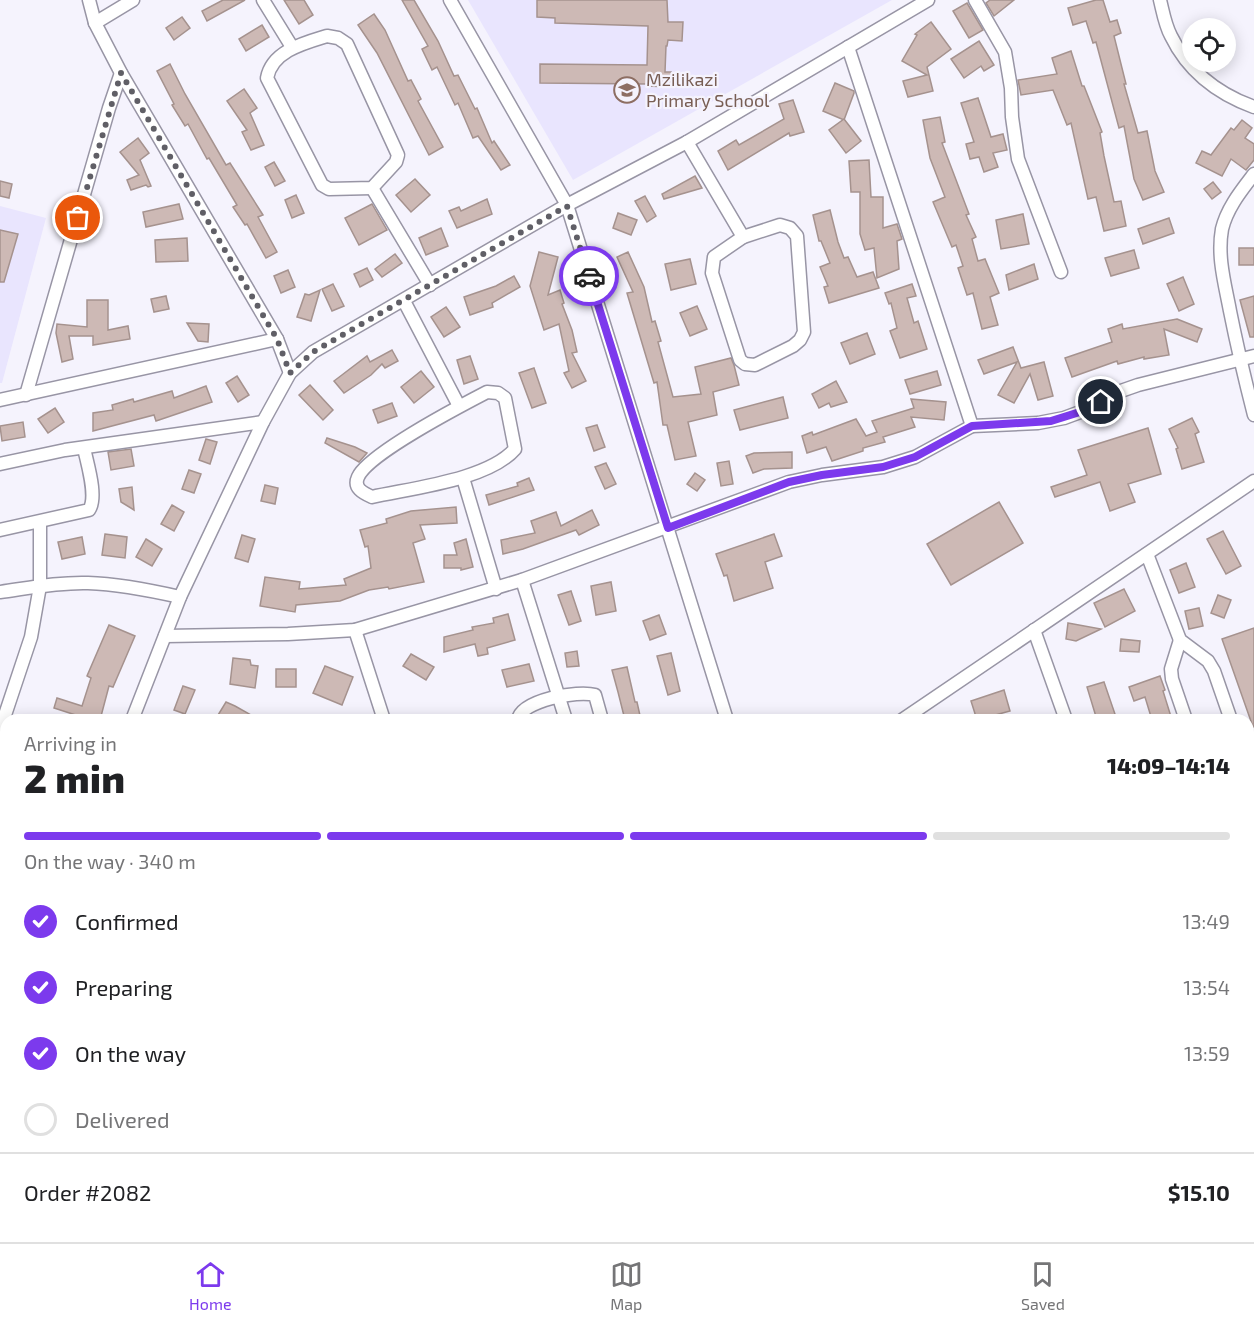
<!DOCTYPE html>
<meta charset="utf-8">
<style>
:root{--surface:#fff;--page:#f2f2f2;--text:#202124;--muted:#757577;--line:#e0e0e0;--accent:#7c3aed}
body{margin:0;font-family:"Exo 2",sans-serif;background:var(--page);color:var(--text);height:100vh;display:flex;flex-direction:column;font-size:22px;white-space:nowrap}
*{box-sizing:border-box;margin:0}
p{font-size:20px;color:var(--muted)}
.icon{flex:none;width:33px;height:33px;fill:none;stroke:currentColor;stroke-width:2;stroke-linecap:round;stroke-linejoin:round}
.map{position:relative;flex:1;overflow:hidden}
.side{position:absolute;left:0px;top:714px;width:1254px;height:528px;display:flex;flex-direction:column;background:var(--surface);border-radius:18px 18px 0 0;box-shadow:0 3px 15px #0003}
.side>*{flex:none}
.buttons{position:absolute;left:1182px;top:18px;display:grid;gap:12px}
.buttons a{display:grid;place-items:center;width:54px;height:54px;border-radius:50%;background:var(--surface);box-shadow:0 3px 15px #0003;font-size:30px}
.pin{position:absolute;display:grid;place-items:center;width:51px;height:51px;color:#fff;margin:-26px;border:3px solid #fff;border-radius:50%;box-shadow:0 2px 6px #0007}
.courier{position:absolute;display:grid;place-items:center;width:60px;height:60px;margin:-30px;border:4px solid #7c3aed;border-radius:50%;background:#fff;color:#222;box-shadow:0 2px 8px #0007}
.headline em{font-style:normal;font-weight:800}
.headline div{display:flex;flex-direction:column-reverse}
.headline{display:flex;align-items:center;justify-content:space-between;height:102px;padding:0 24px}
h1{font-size:39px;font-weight:800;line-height:45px}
.bar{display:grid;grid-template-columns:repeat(4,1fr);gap:9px 6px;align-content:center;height:72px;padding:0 24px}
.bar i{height:8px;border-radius:4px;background:var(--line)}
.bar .active{background:var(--accent)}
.bar p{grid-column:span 4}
.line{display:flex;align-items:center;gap:15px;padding:0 24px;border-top:2px solid var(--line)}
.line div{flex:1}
ol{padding:0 24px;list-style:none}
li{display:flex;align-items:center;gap:18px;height:66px}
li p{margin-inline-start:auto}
li .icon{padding:6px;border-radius:50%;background:var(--accent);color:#fff;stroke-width:4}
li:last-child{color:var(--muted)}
li i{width:33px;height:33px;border:3px solid var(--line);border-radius:50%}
.dock{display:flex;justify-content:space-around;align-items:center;height:84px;border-top:2px solid var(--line);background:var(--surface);font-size:16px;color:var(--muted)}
.dock a{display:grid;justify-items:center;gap:3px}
.dock .active{color:var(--accent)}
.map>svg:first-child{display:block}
.built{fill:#e9e5fe}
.building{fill:#cdb9b5;stroke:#a5928e;stroke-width:1.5}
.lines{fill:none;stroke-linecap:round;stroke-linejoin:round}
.minor-casing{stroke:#9895a5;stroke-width:15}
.tertiary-casing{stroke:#9895a5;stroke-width:16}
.minor{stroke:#fff;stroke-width:12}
.tertiary{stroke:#fff;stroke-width:14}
.done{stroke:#605f66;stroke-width:6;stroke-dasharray:0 10.8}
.route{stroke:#7c3aed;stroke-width:8}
.labels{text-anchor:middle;stroke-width:4.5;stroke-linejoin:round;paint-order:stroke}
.education-label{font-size:18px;fill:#785e54;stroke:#f5f3fd;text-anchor:start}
</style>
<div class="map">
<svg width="1254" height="1242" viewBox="0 0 1254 1242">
<rect width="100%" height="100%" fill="#f5f3fd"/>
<g class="built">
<path d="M468 0H892L573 180Z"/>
<path d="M0 206 46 218 2 383H0Z"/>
</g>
<g class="building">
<path d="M223 0H245L207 21 202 11Z"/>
<path d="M284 0H304L313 15 299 24Z"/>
<path d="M402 0H414L438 41 454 76 458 75 475 109 477 108 492 143 494 141 510 165 501 170 478 136 473 138 458 103 455 105 437 67 432 70 422 49 428 46Z"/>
<path d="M537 0H667L668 22H683L682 41 668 40 667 46H666L665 72H671V87L647 86V84L540 83V64L647 65 648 26 555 23V18L537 17Z"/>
<path d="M990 0H1014L994 16 986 3Z"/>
<path d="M1096 0H1103L1110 22 1117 20 1121 33 1114 36 1126 84H1124L1138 133 1147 131 1155 171 1164 192 1143 200 1134 179 1124 126 1119 128 1096 42 1093 43 1086 21 1073 25 1068 8Z"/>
<path d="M967 3 983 30 969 38 953 11Z"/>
<path d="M374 14 385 30 408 81 411 80 421 99 418 101 443 147 429 155 377 53 358 25Z"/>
<path d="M182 17 190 28 174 40 166 28Z"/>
<path d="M931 22 951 49 927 67 933 91 908 97 903 81 927 75 902 61 917 35 915 34Z"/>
<path d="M262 25 269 37 246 51 239 39Z"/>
<path d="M979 41 994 65 984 71 981 66 964 78 951 59Z"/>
<path d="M1071 51 1082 86H1084L1102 132 1100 133 1104 156 1114 202 1121 201 1126 226 1104 231 1096 197 1088 199 1071 123 1067 125 1053 90 1021 95 1018 80 1057 74 1052 58Z"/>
<path d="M170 64 185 94 226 165 230 163 263 215 258 217 277 252 266 258 247 224 245 225 233 207 237 205 209 158 207 159 188 124 185 126 172 105 174 104 157 71Z"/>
<path d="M835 83 854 91V93L844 120 823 111Z"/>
<path d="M244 89 257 108 250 113 264 145 251 150 242 132 247 130 227 101Z"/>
<path d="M978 98 991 137 1003 134 1007 150 993 153 998 167 984 172 979 157 970 159 966 144 974 142 961 103Z"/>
<path d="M793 100 804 132 790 136 789 133 728 170 718 151 736 140 739 145 784 119 779 104Z"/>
<path d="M940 117 945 142 942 143 969 214 966 215 976 237 972 239 978 261 985 259 999 293 990 297 998 325 982 329 973 293 967 295 958 268 963 266 956 245 952 247 933 202 945 197 930 158 923 120Z"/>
<path d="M844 119 861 141 846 153 829 130Z"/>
<path d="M1242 120 1252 128 1245 138 1254 144V160L1246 170 1231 159 1222 176 1196 163 1202 151 1211 155 1231 128 1234 130Z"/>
<path d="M138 138 149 153 140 160 151 186 148 187 146 185 131 190 127 180 139 175 120 152Z"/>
<path d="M869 160 871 197H883V228L897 224 902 239 897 241 899 269 877 278 874 248 865 250 860 234V192H851L849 161Z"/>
<path d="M274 162 285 181 275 186 265 167Z"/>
<path d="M695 176 702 188 664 199 662 194Z"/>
<path d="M415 179 430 195 411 212 396 195Z"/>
<path d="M0 181 12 184 9 198 0 196Z"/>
<path d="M1213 182 1221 192 1212 199 1204 189Z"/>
<path d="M296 195 304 213 292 218 285 200Z"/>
<path d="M645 196 656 216 647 222 635 201Z"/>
<path d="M487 199 492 214 457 228 449 211 459 207 461 211Z"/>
<path d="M179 204 183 219 146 227 143 212Z"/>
<path d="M372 204 387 230 359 245 345 218Z"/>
<path d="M830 210 838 242 844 258 848 257 857 277 873 272 879 288 829 303 824 287 828 286 820 267 830 263 821 241H819L813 215Z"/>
<path d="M618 213 637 220 631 235 613 228Z"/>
<path d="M1023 214 1029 244 1001 249 996 220Z"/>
<path d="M1169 218 1174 233 1143 244 1138 229Z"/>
<path d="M441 228 448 246 426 255 419 238Z"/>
<path d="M0 230 18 234 4 282H0Z"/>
<path d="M187 238 188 261 156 262 155 240Z"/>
<rect x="1239" y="248" width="15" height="17"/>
<path d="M1134 250 1139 268 1111 276 1105 258Z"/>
<path d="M539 252 558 257 548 295 560 290 564 303 562 304 572 330 577 352 572 353 586 381 572 388 564 373 569 371 559 324 544 330 530 286Z"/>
<path d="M628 252 644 287 652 322 655 321 661 341 658 342 673 397 701 394 695 367 731 358 734 365 739 385 713 392 717 415 688 422 696 456 675 460 667 425H663L657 382 654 383 627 293 633 292 617 257Z"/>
<path d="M395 254 402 263 382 277 375 269Z"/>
<path d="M690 259 696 284 671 290 665 264Z"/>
<path d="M1034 264 1038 279 1009 290 1006 275Z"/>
<path d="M367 268 373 280 360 287 354 274Z"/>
<path d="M288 270 295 287 281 293 274 276Z"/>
<path d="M514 276 520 287 492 303 493 307 470 315 464 297 496 286Z"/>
<path d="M1183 277 1194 304 1179 311 1167 284Z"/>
<path d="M333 284 344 306 332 311 322 289Z"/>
<path d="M912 284 916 296 907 298 914 323 918 321 927 349 900 358 890 331 897 328 891 303 889 304 885 293Z"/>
<path d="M320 290 311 321 297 317 305 294 309 295Z"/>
<path d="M166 296 169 309 154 312 151 299Z"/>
<path d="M1254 296V337H1250L1240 300Z"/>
<path d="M87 300H108V330L128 326 130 339 93 345V336H69L73 359 62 362 56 333 57 324 87 327Z"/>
<path d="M697 306 707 329 690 336 680 313Z"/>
<path d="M446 307 460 327 444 337 431 317Z"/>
<path d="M1177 319 1202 329 1197 342 1164 329 1169 355 1144 359V357L1118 364 1117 361 1072 377 1065 358 1112 342 1108 329 1122 324 1123 329Z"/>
<path d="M187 323 209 324 208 342 198 341Z"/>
<path d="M867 333 875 354 850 364 841 343Z"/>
<path d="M1013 347 1021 368 1044 362 1053 396 1038 400 1030 374 1014 403 998 395 1017 362 984 374 978 360Z"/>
<path d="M392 350 398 361 385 368 382 364 371 375 344 393 334 381 367 356 370 362Z"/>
<path d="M470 356 478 379 464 384 457 360Z"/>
<path d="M534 368 546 403 532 408 519 373Z"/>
<path d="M421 371 434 387 414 403 401 387Z"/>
<path d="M937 371 941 385 910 394 905 380Z"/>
<path d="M237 376 249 395 238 402 226 383Z"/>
<path d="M836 381 847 402 831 407 829 403 819 408 812 394Z"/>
<path d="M310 385 333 410 323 420 299 395Z"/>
<path d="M206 386 212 402 156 421 154 415 93 431V413L113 410 112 405 133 399 134 402 172 391 174 398Z"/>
<path d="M783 397 788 418 740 430 734 410Z"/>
<path d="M911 399 946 402 944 420 911 417 915 427 883 437 885 442 863 448V451L832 461 826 447 807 453 802 436 812 432 813 435 856 419 866 436 877 432 872 421 914 408Z"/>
<path d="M392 403 397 416 378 423 373 410Z"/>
<path d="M55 408 64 422 48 433 38 419Z"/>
<path d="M1192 418 1199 432 1195 434 1204 462 1182 469 1176 449 1178 448 1169 429Z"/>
<path d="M23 422 25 437 2 441 0 426Z"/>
<path d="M597 425 605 447 594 451 586 428Z"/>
<path d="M1148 428 1161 474 1128 484 1135 502 1110 511 1100 482 1055 497 1051 487 1087 475 1078 450Z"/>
<path d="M327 438 355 447 367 453 359 462 325 443Z"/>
<path d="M206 439 217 442 210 464 199 460Z"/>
<path d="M131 449 134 466 111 470 108 452Z"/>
<path d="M792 452V468L764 469 753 473 746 456 754 453Z"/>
<path d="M729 461 733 484 721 486 717 463Z"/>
<path d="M606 463 616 484 605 489 595 467Z"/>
<path d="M189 470 201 474 194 493 182 489Z"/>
<path d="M695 473 705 480 697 491 687 484Z"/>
<path d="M529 478 534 490 489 505 486 495 518 486 517 483Z"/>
<path d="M265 485 278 488 275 504 261 501Z"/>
<path d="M132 487 134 510 121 502 119 489Z"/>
<path d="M999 502 1023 543 951 585 927 544Z"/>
<path d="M172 505 184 512 174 531 161 524Z"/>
<path d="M456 507 457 523 420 525 425 539 413 543 424 582 389 589 388 587 369 590 340 601 296 605 295 612 260 606 265 577 300 582 299 589 346 585 344 579 371 568 368 546 365 547 360 530 387 523 386 519 411 511Z"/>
<path d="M592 510 599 525 579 535 576 530 523 549 503 554 501 540 535 533 531 521 556 512 561 526Z"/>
<path d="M1223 531 1241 566 1226 574 1207 539Z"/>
<path d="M105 534 127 537 125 558 102 555Z"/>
<path d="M774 534 782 556 765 562 773 588 734 601 727 575 724 576 716 554Z"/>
<path d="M242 535 255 539 248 562 235 558Z"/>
<path d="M82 537 85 554 62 559 58 542Z"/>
<path d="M146 539 162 549 152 566 136 557Z"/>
<path d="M466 539 473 567 461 570V568H444V555H457L454 543Z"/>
<path d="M1186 563 1195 587 1179 593 1170 570Z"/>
<path d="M611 582 616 611 596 615 591 586Z"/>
<path d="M1124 589 1135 611 1105 627 1094 603Z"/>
<path d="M571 591 581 621 569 625 558 595Z"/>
<path d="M1218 595 1231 600 1224 618 1211 613Z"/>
<path d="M1199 608 1203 626 1189 629 1185 611Z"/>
<path d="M508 614 515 640 487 648 488 654 478 656 475 644 444 652V637L473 630 472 627 494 623 493 618Z"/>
<path d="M659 615 666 634 650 640 643 621Z"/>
<path d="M1068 623 1101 629 1076 641 1066 639Z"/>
<path d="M109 625 135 636 113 687 109 686 100 720H91L54 708 57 698 82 706 91 678 87 676Z"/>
<path d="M1254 628V727H1253L1222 639Z"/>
<path d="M1121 639 1140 641 1139 652 1120 651Z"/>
<path d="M577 651 579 666 567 667 565 653Z"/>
<path d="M671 653 680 691 668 695 657 656Z"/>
<path d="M411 654 434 667 426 680 403 666Z"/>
<path d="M233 658 250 660 251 665 258 666 255 688 230 684Z"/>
<path d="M529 664 534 681 507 687 502 670Z"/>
<path d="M325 666 353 677 342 705 313 693Z"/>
<path d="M627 667 635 702H637L641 720H625L618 692 612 670Z"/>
<rect x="276" y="669" width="20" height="18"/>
<path d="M1160 676 1165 690 1163 691 1172 720H1152L1145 697 1134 701 1129 687Z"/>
<path d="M1104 682 1117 720H1097L1087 687Z"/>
<path d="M183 686 195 690 185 714 174 710Z"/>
<path d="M1004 690 1010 711 977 720 971 701Z"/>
<path d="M226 702 235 706 260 720H215Z"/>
</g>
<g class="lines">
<g class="minor-casing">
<g id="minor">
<path d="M89 0 95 23 121 73 277 339 290 373"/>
<path d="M263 0 292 47"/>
<path d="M450 0 567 205 727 720"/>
<path d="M975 0 1005 52 1011 88 1012 117 1018 159 1061 272"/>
<path d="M1160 0C1163 12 1165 25 1171 36 1188 71 1218 94 1254 107"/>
<path d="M95 23 133 0"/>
<path d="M327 36 338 38 347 44 398 155 396 162 372 188 329 189 322 185 267 78C272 51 304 43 327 36Z"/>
<path d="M848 47 972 426"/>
<path d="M687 142 743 237"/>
<path d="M1254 174C1241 191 1227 208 1222 229 1217 257 1225 284 1230 311 1237 346 1245 380 1254 415"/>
<path d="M372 188 430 285"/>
<path d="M780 225 790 228 797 236 804 332 800 340 793 346 755 365 745 364 740 360 712 273 714 257 743 237Z"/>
<path d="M404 301 459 406"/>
<path d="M487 392 498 393 505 398 515 449C488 480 412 488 372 497 363 493 353 488 358 477 368 454 462 405 487 392Z"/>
<path d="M26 395 109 108 121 73"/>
<path d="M0 400 277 339"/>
<path d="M0 464 65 450 263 422"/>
<path d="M463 478 496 589"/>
<path d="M0 530 89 510C98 497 87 463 84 448"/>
<path d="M1147 554 1180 640 1208 661 1214 671 1231 720"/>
<path d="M522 580 566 720"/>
<path d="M0 592C29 588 59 582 88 583 119 584 149 590 180 597"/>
<path d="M355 630 384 720"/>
<path d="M1034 630 1066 720"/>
<path d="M165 636 288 634 355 630 522 580 789 482 822 475 883 467 915 457 972 426 1038 423 1064 418 1083 411 1118 392 1138 385 1254 356"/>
<path d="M1180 640 1171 669 1172 679 1186 720"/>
<path d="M132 720 180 597 263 422 290 373 313 352 567 205 687 142 928 0"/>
<path d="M518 720C521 700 578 690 595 695L602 720"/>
<path d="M902 720 1254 481"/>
<path d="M0 730 31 637 40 586V522"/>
<path d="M1248 777V779"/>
<path d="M1248 911 1254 915"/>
<path d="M1248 1002 1254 994"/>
<path d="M0 1056 6 1061"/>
<path d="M0 1092 6 1084"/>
<path d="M244 1236 252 1242"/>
<path d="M392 1236 396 1242"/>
<path d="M542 1236 544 1242"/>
<path d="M726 1236 728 1242"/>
<path d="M889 1236 893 1242"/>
<path d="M414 1242 419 1239V1236"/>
<path d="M770 1242 796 1236"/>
<path d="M1037 1242 1043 1236"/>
</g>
</g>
<g class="tertiary-casing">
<g id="tertiary">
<path d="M0 1191 6 1195"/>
<path d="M0 1224 6 1229"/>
<path d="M15 1236 22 1242"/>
<path d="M55 1236 62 1242"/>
</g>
</g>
<use href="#minor" class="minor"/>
<use href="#tertiary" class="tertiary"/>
</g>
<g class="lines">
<path class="done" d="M78 218 121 73 277 339 290 373 313 352 567 206 589 276"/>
<path class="route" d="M589 276 668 528 789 482 822 475 883 467 915 457 972 426 1051 421 1083 411 1101 402"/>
</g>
<defs>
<g id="school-ring" transform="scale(1.35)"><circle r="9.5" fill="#f5f3fd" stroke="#8d6e63" stroke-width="1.5"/><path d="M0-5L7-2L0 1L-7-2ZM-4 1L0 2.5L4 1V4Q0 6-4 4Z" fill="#8d6e63"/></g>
</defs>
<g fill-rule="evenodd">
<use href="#school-ring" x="627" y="90"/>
</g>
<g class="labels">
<g class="education-label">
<text x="646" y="86">Mzilikazi<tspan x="646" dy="21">Primary School</tspan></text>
</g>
</g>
</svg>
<div class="buttons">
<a><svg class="icon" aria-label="locate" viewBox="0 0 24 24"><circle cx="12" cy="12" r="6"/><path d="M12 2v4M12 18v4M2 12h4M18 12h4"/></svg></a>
</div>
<div class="pin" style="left:78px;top:218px;background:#ea580c"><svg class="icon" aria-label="bag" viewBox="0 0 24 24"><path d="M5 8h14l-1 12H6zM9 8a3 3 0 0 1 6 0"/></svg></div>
<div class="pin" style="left:1101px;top:402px;background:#1f2937"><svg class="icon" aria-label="home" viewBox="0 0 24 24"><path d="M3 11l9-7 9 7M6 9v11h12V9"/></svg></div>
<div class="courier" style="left:589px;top:276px"><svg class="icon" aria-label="car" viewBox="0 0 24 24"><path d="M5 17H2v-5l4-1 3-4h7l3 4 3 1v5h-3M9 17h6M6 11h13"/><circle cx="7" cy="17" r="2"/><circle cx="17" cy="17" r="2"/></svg></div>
<section class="side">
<div class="headline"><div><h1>2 min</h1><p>Arriving in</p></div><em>14:09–14:14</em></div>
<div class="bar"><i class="active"></i><i class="active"></i><i class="active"></i><i></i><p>On the way · 340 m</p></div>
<ol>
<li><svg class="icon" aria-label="check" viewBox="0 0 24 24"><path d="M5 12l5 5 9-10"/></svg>Confirmed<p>13:49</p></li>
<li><svg class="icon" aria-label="check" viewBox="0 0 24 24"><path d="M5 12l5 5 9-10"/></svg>Preparing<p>13:54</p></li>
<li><svg class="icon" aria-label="check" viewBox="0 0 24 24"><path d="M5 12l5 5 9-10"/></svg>On the way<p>13:59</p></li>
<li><i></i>Delivered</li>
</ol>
<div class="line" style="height:78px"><div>Order #2082</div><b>$15.10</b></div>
</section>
</div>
<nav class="dock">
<a class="active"><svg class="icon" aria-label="home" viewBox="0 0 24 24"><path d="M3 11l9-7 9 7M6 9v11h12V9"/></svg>Home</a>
<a><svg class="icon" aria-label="map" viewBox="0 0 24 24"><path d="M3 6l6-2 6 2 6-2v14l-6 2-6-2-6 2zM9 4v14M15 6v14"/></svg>Map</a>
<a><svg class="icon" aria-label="saved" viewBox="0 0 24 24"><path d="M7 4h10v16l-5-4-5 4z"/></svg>Saved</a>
</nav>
